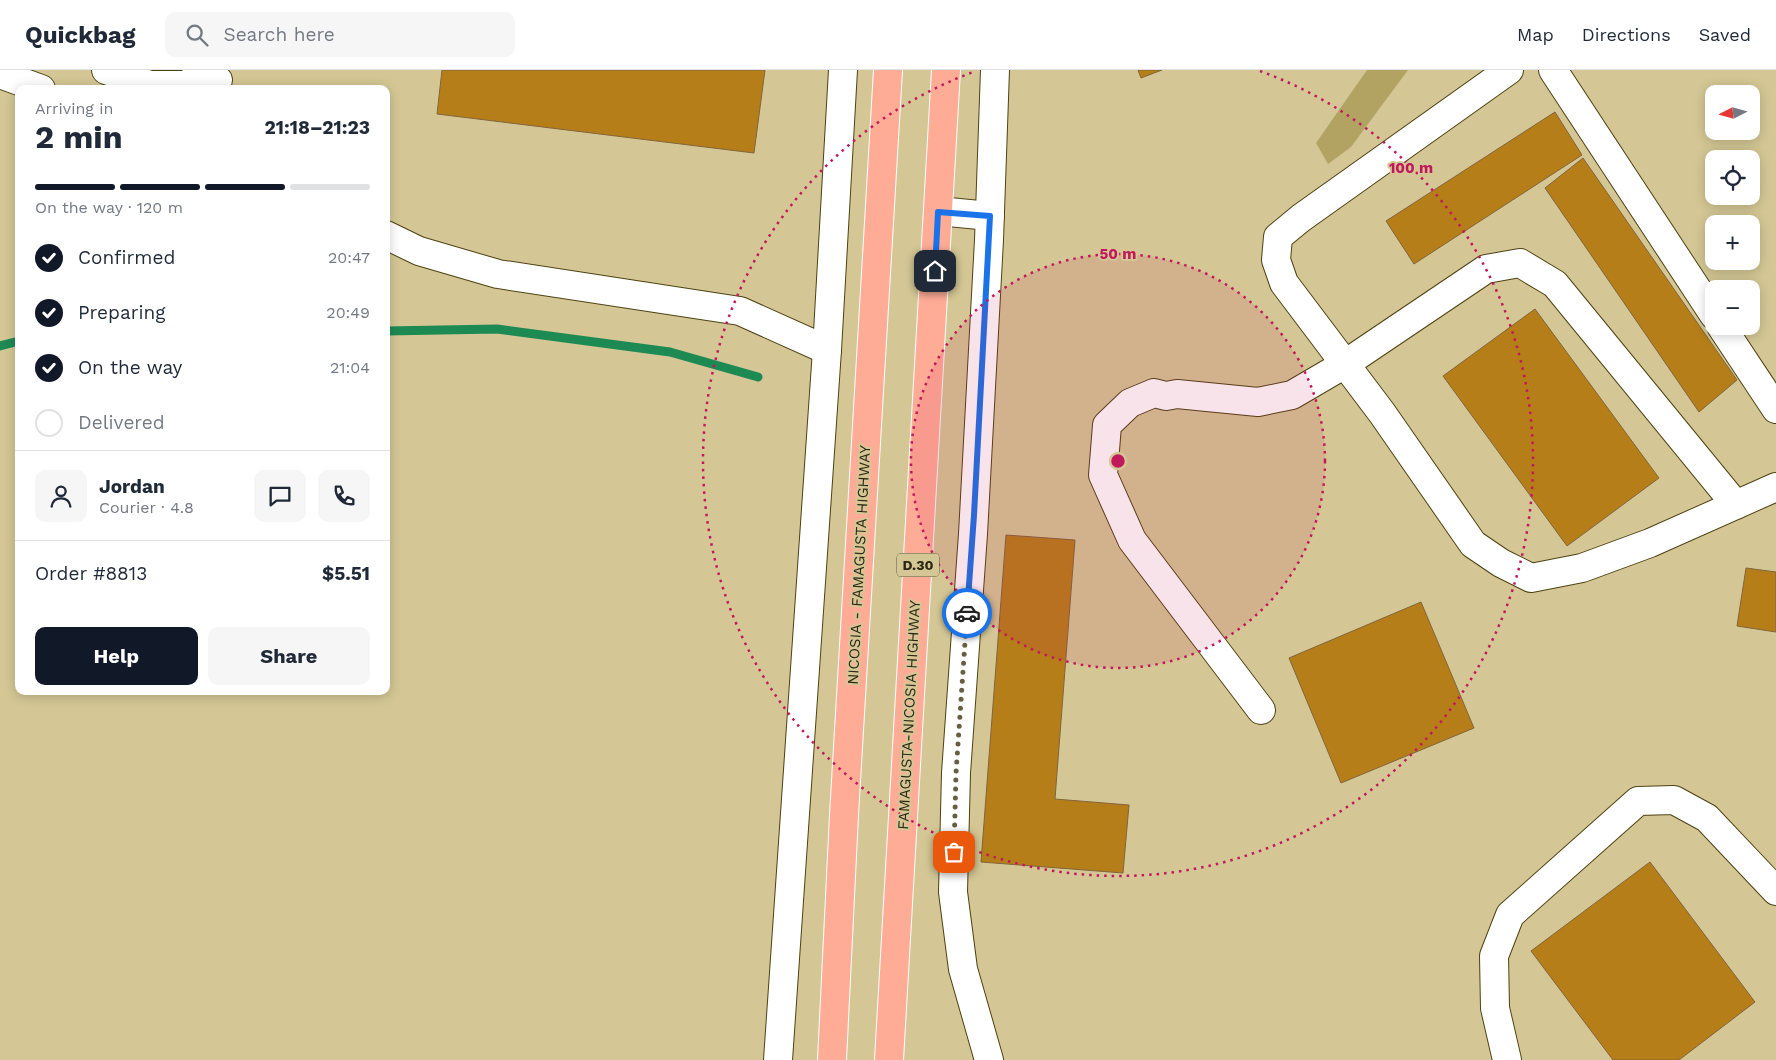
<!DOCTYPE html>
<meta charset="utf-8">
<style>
:root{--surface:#fff;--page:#f6f6f7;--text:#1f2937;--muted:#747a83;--line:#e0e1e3;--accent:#111827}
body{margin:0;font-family:"Work Sans",sans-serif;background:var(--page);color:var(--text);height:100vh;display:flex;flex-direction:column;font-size:19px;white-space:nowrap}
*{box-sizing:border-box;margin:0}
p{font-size:16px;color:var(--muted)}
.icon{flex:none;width:28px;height:28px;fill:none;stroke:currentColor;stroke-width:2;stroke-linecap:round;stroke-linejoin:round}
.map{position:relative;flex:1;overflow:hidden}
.sheet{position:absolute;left:15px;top:15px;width:375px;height:610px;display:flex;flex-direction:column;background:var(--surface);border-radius:10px;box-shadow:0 2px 12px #0003}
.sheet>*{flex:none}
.needle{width:32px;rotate:264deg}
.buttons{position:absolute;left:1705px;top:15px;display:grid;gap:10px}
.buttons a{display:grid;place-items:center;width:55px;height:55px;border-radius:10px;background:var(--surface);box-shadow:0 2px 12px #0003;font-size:25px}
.pin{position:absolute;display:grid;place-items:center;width:42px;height:42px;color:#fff;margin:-21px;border-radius:10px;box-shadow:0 2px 8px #0006}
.courier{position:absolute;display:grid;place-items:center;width:50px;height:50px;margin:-25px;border:4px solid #1a73e8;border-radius:50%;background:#fff;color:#222;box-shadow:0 1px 6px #0007}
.overview em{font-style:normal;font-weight:700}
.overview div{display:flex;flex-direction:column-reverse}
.overview{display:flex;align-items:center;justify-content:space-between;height:85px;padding:0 20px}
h1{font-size:32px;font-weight:700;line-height:38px}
.bar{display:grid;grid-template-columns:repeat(4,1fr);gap:8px 5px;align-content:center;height:60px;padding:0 20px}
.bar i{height:6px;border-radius:4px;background:var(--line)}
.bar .current{background:var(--accent)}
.bar p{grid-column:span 4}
.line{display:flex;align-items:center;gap:12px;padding:0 20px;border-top:1px solid var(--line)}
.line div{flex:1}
.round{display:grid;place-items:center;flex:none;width:52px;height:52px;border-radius:10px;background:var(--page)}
ol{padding:0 20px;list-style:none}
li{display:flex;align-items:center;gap:15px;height:55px}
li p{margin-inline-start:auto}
li .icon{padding:5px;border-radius:50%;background:var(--accent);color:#fff;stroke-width:4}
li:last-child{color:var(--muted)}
li i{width:28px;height:28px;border:2px solid var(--line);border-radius:50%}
.action{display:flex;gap:10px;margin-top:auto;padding:10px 20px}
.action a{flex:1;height:58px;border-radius:10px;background:var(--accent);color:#fff;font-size:20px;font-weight:700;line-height:58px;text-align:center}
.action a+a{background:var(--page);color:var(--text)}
header{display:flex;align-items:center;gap:30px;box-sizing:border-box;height:70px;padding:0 25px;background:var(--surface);border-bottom:1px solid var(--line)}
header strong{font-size:24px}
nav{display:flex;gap:28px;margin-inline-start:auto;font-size:18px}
.search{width:350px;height:45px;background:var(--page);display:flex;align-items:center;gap:12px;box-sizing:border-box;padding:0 18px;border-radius:10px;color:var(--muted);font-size:19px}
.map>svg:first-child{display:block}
.green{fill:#b3a363}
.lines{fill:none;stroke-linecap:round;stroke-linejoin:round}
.stream{stroke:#1d8a53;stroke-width:9}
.building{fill:#b67e18;stroke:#81653c}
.minor-casing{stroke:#4e4212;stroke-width:30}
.highway-casing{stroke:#fff;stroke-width:30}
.minor{stroke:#fff;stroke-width:28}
.highway{stroke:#ffac96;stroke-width:28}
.done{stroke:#675f41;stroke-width:5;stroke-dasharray:0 9}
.route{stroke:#1a73e8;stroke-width:6}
.ring{fill:none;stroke:#c2185b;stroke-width:2.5;stroke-dasharray:2.5 5}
.labels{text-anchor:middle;stroke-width:4;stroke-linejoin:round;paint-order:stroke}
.shield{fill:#d4c795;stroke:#5e573b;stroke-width:1}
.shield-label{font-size:14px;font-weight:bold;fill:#2c2714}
.street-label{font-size:15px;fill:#2c2714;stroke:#d4c795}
.centre{fill:#c2185b;stroke:#d4c795;stroke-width:2.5}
.ring-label{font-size:15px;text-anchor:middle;font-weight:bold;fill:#c2185b;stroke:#d4c795;stroke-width:4;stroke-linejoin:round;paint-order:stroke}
</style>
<header>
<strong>Quickbag</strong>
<div class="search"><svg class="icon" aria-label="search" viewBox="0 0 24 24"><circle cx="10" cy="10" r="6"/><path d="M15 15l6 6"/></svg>Search here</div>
<nav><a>Map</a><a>Directions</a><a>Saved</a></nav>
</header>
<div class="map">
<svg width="1776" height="990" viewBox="0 0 1776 990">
<rect width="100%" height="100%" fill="#d4c795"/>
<path class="green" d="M1367 0H1408L1351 77 1328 94 1316 73Z"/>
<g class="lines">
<g class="stream">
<path d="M386 261 497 259 670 282 758 307"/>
<path d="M0 276 19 271"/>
</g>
</g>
<g class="building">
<path d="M442 0H765L754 83 437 44Z"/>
<path d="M1138 0H1162L1141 8Z"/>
<path d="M1555 42 1582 85 1414 194 1386 151Z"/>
<path d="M1583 88 1737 310 1699 342 1545 118Z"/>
<path d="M1535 239 1659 408 1567 476 1443 306Z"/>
<path d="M1006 465 1075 470 1055 729 1129 735 1123 803 981 792Z"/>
<path d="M1746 498 1776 502V562L1737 556Z"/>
<path d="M1421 532 1474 658 1341 713 1289 588Z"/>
<path d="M1650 792 1755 932 1679 990H1613L1531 881Z"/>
</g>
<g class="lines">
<g class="minor-casing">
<g id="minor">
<path d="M106 0 150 15 184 14 218 10"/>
<path d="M1509 0 1301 148 1278 167 1276 190 1284 213 1382 343 1473 474 1501 493 1531 508 1582 498 1650 473 1776 417"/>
<path d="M1553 0 1714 245"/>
<path d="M0 4 41 19"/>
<path d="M938 141 990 146"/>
<path d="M386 165 419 181 498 204 740 241 827 280"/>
<path d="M1721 256 1776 339"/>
<path d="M1261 640 1132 470 1103 405 1107 355 1130 333 1154 323 1166 326 1177 324 1258 332 1292 325 1345 294 1486 199 1520 193 1555 214 1736 435"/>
<path d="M778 990 827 280 843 0"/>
<path d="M989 990 963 899 953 822 956 703 973 464 989 170 995 0"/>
<path d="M1507 990 1495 938 1494 886 1510 845 1638 731 1674 730 1707 748 1776 821"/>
</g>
</g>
<g class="highway-casing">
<g id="highway">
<path d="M832 990 844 745 888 0"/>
<path d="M889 990 946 0"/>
</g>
</g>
<use href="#minor" class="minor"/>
<use href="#highway" class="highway"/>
</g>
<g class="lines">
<path class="done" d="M954 782 956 703 967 543"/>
<path class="route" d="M935 201 938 142 990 146 974 445 967 543"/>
</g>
<circle cx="1118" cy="391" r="207" fill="#c2185b" fill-opacity=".12"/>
<g class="ring">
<circle cx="1118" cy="391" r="207"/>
<path d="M1260 1A415 415 0 1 1 976 1"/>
</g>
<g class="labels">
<rect class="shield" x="897" y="483.5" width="42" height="23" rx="4"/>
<g class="shield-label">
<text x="918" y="500">D.30</text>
</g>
<g class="street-label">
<text transform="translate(859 495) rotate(-87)" y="5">NICOSIA - FAMAGUSTA HIGHWAY</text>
<text transform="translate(909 645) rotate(-87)" y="5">FAMAGUSTA-NICOSIA HIGHWAY</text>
</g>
</g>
<circle cx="1118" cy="391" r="8" class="centre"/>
<g class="ring-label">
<text x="1411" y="103">100 m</text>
<text x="1118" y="189">50 m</text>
</g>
</svg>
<div class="buttons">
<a><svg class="needle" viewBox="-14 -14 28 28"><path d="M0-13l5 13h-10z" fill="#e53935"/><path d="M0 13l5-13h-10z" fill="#747a83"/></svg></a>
<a><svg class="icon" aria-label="locate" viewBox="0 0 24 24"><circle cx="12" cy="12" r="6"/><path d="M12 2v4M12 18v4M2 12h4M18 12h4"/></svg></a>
<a>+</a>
<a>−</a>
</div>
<div class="pin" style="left:954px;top:782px;background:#ea580c"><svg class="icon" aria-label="bag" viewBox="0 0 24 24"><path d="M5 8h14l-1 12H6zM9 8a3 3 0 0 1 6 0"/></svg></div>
<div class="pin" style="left:935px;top:201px;background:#1f2937"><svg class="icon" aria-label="home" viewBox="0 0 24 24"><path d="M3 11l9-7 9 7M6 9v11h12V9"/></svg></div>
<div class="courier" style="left:967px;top:543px"><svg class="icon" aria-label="car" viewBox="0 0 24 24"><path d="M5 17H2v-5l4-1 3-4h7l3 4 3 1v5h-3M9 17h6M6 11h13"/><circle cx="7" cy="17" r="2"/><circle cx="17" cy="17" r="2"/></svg></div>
<section class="sheet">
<div class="overview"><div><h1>2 min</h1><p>Arriving in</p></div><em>21:18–21:23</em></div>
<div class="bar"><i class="current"></i><i class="current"></i><i class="current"></i><i></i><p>On the way · 120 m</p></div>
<ol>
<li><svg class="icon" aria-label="check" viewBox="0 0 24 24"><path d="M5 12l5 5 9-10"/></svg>Confirmed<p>20:47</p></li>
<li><svg class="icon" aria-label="check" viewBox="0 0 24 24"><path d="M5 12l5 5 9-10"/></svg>Preparing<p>20:49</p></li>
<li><svg class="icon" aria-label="check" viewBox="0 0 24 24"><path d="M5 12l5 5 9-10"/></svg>On the way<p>21:04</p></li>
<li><i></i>Delivered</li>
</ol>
<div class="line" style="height:90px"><a class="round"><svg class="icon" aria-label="person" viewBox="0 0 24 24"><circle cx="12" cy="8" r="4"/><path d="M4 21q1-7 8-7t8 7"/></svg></a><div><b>Jordan</b><p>Courier · 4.8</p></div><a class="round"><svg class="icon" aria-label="chat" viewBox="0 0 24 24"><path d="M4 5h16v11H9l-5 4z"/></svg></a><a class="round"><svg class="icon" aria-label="phone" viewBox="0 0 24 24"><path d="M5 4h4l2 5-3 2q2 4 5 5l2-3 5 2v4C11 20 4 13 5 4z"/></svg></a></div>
<div class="line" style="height:65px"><div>Order #8813</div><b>$5.51</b></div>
<div class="action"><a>Help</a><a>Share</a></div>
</section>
</div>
